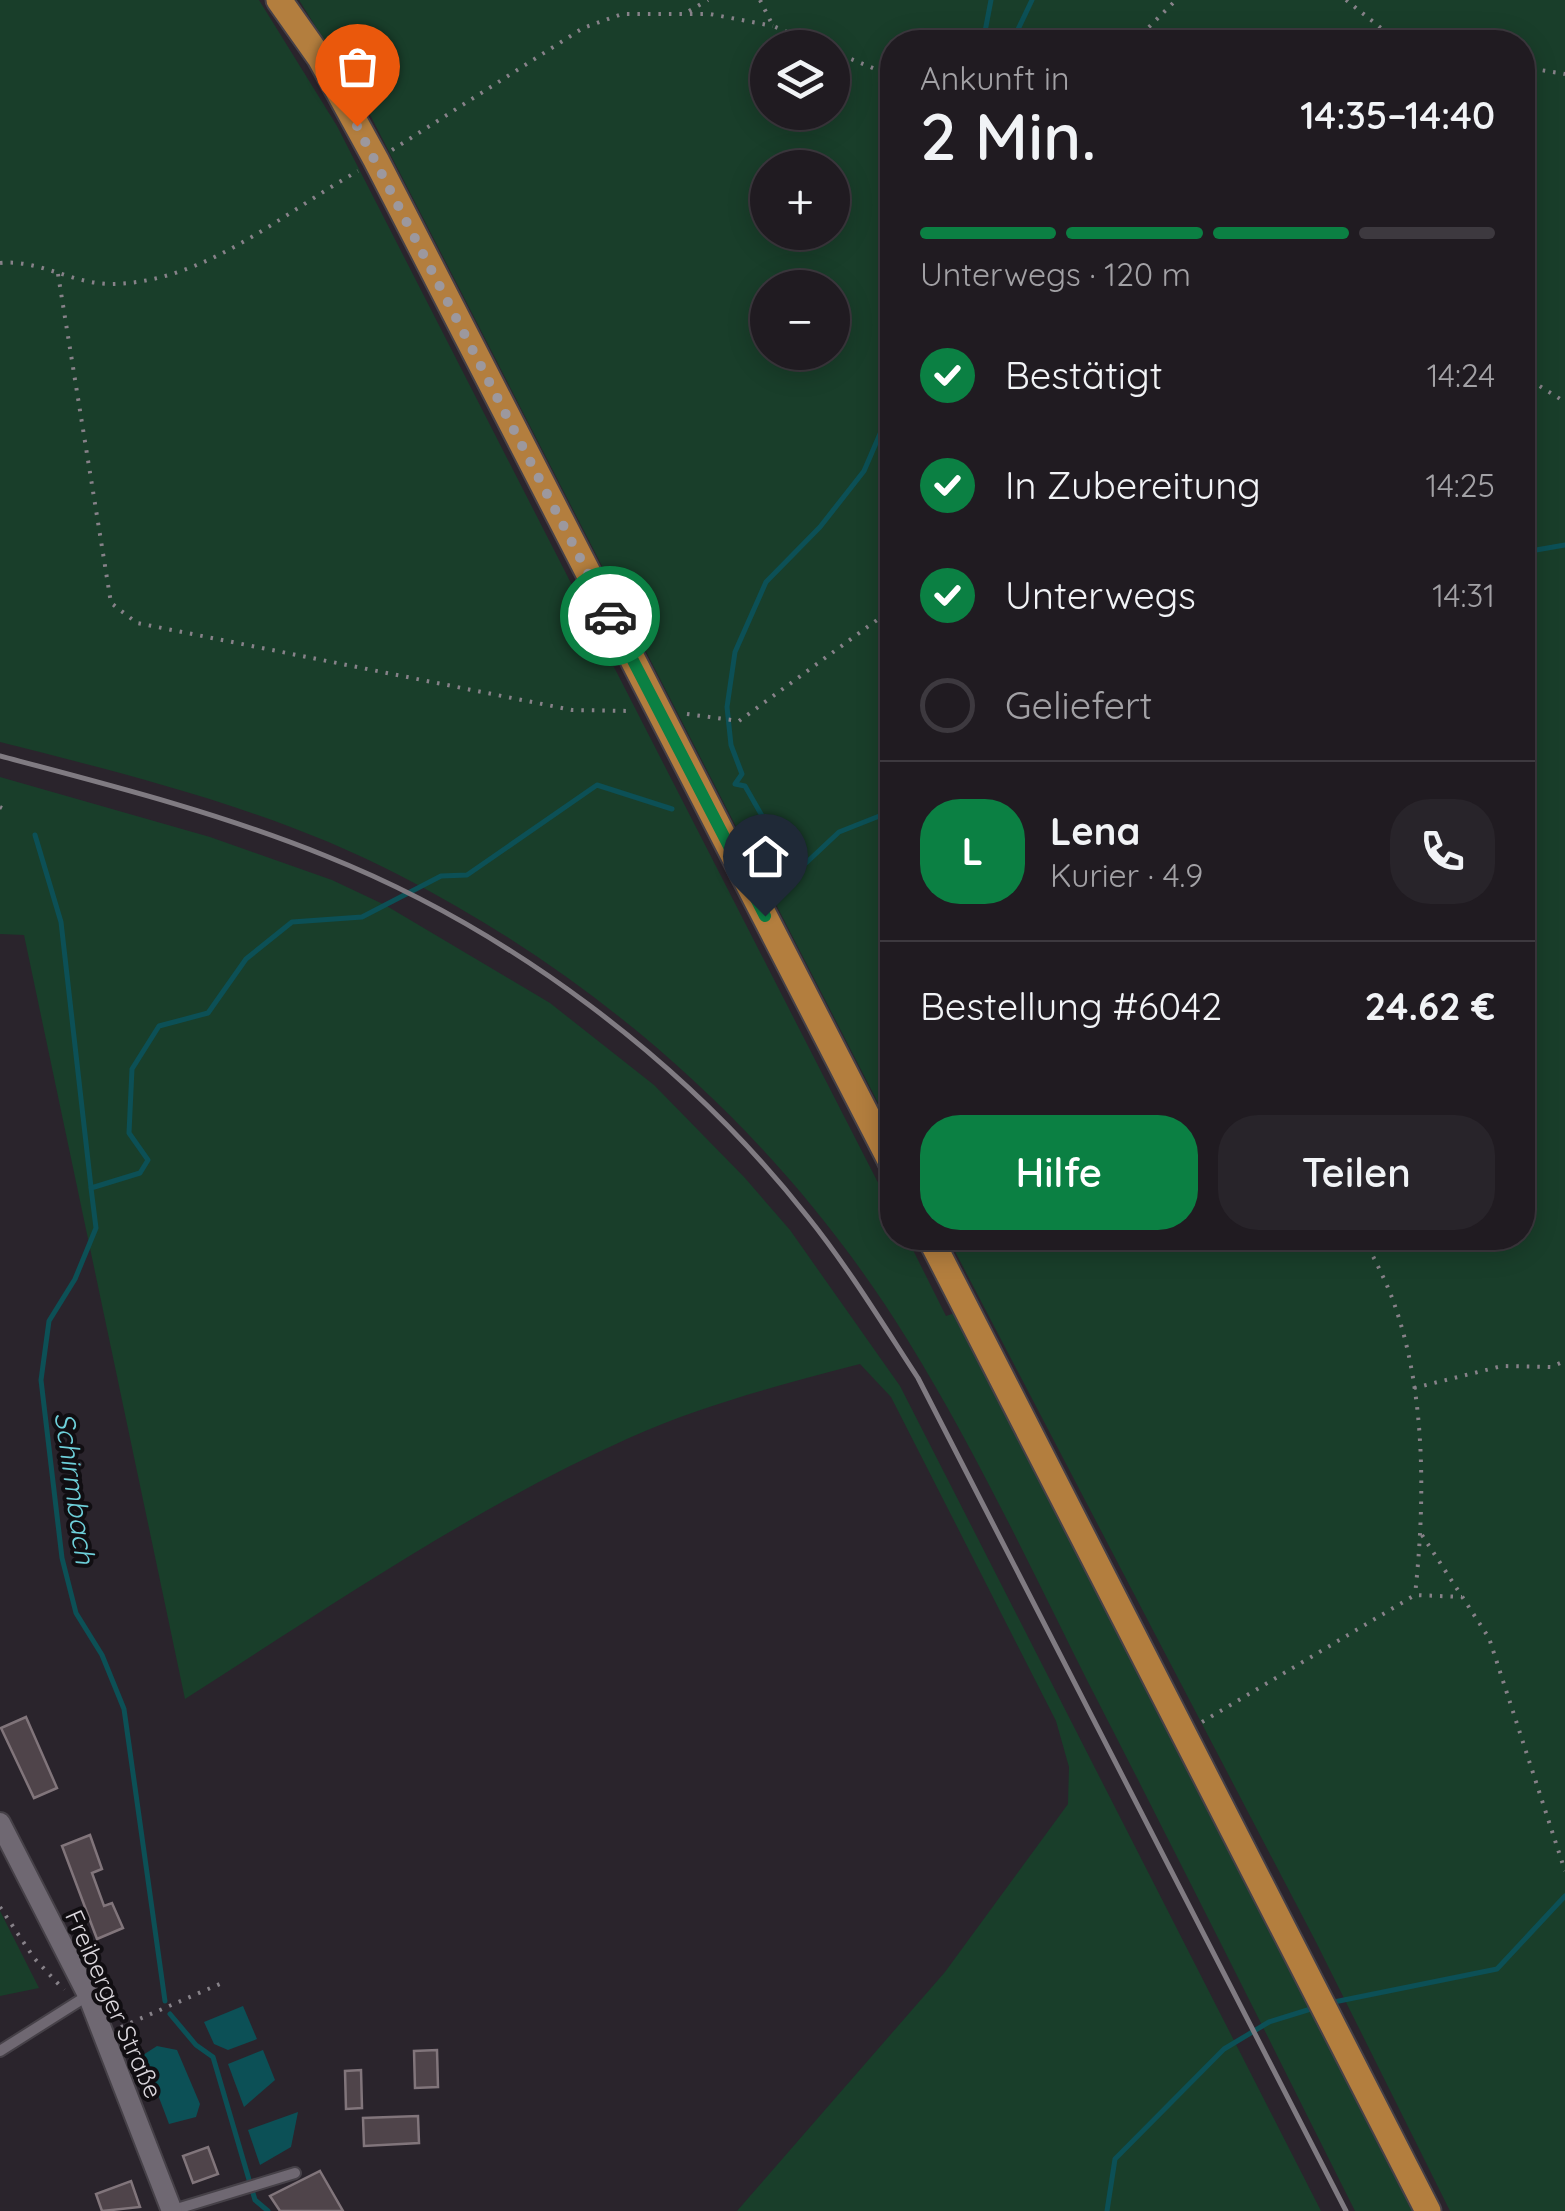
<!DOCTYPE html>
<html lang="de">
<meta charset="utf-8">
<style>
:root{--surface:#201b21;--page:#28242a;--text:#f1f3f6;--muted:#a2a1a5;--line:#3d393f;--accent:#0b8043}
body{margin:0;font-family:Quicksand,sans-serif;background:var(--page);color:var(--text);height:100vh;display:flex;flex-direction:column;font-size:38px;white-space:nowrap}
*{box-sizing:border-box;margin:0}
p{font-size:32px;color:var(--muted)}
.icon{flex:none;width:55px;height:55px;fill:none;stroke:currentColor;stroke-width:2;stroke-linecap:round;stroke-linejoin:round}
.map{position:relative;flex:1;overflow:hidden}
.details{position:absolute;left:880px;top:30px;width:655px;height:1220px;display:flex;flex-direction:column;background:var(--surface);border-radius:40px;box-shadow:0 5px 25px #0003,0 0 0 2px var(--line)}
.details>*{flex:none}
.fabs{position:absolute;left:750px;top:30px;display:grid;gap:20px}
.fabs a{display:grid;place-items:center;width:100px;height:100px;border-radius:50%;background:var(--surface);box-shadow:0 5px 25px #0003,0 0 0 2px var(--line);font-size:50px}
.pin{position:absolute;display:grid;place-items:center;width:85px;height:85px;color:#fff;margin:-102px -42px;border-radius:50% 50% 50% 0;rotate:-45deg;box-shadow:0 0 10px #0007}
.pin .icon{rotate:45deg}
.courier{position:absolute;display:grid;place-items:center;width:100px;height:100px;margin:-50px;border:8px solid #0b8043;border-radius:50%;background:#fff;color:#222;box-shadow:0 2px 12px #0007}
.overview em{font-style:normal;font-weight:600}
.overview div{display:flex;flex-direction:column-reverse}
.overview{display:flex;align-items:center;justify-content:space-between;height:170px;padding:0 40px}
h1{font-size:65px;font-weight:600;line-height:75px}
.bar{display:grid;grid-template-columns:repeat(4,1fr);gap:15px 10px;align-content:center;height:120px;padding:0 40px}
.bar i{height:12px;border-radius:8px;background:var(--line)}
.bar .active{background:var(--accent)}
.bar p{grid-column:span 4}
.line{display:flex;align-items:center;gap:25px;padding:0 40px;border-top:2px solid var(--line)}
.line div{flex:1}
.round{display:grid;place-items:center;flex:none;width:105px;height:105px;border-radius:40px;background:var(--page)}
ol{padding:0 40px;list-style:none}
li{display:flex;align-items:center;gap:30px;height:110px}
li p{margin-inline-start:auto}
li .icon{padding:10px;border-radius:50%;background:var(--accent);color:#fff;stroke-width:4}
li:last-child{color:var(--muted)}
li i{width:55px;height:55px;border:5px solid var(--line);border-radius:50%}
.primary-button{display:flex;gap:20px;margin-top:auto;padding:20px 40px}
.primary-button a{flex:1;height:115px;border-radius:40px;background:var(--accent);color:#fff;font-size:40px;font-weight:600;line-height:115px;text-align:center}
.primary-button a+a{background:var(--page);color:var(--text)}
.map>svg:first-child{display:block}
.green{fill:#193e2a;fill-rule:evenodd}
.water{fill:#0c5056}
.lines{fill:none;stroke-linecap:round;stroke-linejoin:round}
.stream{stroke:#0c5056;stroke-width:5}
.building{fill:#4f444a;stroke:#81757b;stroke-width:2.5}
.lane-casing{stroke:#464148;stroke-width:14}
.street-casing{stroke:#464148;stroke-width:24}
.primary-casing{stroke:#464148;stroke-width:29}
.path{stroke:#878289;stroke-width:4;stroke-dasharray:2.5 8;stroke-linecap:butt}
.lane{stroke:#6f6872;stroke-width:10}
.street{stroke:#6f6872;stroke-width:20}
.primary{stroke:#b37e3e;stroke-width:25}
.rail{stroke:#807b82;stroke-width:5}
.done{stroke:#9c989e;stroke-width:10;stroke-dasharray:0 18}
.route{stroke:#0b8043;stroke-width:12}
.labels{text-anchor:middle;stroke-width:8;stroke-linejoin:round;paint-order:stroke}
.street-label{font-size:25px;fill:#dad6dc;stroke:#110e12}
.water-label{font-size:28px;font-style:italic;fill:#6ed0da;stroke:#110e12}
</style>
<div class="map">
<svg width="1565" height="2211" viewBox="0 0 1565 2211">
<rect width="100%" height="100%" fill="#2a242c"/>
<g class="green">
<path d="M0 0H259L337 126 892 1210V1238H907L946 1316 955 1313 1419 2211H1355C1267 2035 1179 1859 1089 1684 1031 1568 975 1449 907 1339 784 1140 607 982 399 875 276 811 134 776 0 742Z"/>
<path d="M299 0H1565V2211H1450L1317 1944 948 1238H1522V42H892V1130L366 107ZM768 48H832V112H768ZM768 168H832V232H768ZM768 288H832V352H768Z"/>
<path d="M0 777 210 837 332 880 385 905 550 1003 654 1085 745 1178 790 1230 900 1386 1321 2211H737L945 1972 1068 1804 1069 1767 1056 1721 891 1397 860 1364C783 1384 702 1405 629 1438 473 1508 329 1607 185 1699L24 935 0 934Z"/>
<path d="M0 1911 39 1988 0 1996Z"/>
</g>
<g class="water">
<path d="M243 2006 257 2039 228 2050 214 2044 204 2022Z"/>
<path d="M157 2046 177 2050 200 2104 196 2117 169 2124 143 2055Z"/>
<path d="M263 2050 275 2080 244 2107 228 2064Z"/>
<path d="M298 2112 291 2147 260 2165 248 2130Z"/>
</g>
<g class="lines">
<g class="stream">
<path d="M983 42 991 0"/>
<path d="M1012 42 1032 0"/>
<path d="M1522 560 1536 550 1565 545"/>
<path d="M765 821 745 786 735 784 742 774 731 745 727 707 735 652 766 582 820 527 864 471 892 406"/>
<path d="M772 833 789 862 806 863 839 832 892 811"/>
<path d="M35 835 61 922 91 1187"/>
<path d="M165 2001 124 1709 102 1655 76 1613 62 1558 41 1380 49 1321 75 1279 96 1228 91 1188 140 1173 148 1160 129 1133 132 1069 159 1026 208 1013 246 959 292 922 362 917 441 876 467 875 597 785 672 809"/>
<path d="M1329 2003 1497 1969 1565 1896"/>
<path d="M170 2014 196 2045 213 2057 255 2200 268 2211"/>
<path d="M1107 2211 1115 2159 1224 2049 1269 2022 1314 2008"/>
</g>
</g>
<g class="building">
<path d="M26 1717 57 1788 34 1798 1 1728Z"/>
<path d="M90 1835 102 1869 92 1873 104 1906 112 1903 123 1928 97 1939 62 1846Z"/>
<path d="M437 2050 438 2087 415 2088 414 2051Z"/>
<path d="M361 2070 362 2108 346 2109 345 2071Z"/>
<path d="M418 2116 419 2143 364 2146 363 2118Z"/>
<path d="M208 2147 218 2174 193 2183 183 2156Z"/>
<path d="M320 2171 343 2211H280L270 2196Z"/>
<path d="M131 2181 140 2207 102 2211 96 2194Z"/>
</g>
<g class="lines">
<g class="lane-casing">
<g id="lane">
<path d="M0 2051 87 1996"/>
<path d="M170 2211 295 2173"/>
</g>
</g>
<g class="street-casing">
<path id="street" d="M0 1823 88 1995 172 2211"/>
</g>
<g class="primary-casing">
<g id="primary">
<path d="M279 0 320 58 376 160 892 1164"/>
<path d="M930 1238 1428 2211"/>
</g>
</g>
<g class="path">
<path d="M760 0 773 26 825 48"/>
<path d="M1346 0 1386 32 1434 42"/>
<path d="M689 11 708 0"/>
<path d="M1134 42 1176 0"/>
<path d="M832 51 892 76"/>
<path d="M1522 67 1565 74"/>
<path d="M392 150 583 28 622 14H710L773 26"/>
<path d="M0 263C39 259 72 284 111 284 204 283 280 215 358 171"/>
<path d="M58 274 111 603 137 623 572 710 633 711"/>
<path d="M1522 375 1565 402"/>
<path d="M687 714 739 721 892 609"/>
<path d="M0 807 2 808"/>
<path d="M1364 1238C1375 1261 1388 1284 1396 1309 1426 1397 1425 1503 1415 1595"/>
<path d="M1414 1388 1502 1366 1551 1367 1565 1361"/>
<path d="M1422 1535 1489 1638 1565 1871"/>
<path d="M1202 1722 1415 1595 1462 1597"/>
<path d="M0 1907 34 1958 64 1990"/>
<path d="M121 2027 222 1983"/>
</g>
<use href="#lane" class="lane"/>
<use href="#street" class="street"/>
<use href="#primary" class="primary"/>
<path class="rail" d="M0 756C110 785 220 813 326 856 509 929 685 1061 807 1216 848 1267 882 1323 918 1378L1346 2211"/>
</g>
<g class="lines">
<path class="done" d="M357 126 610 616"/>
<path class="route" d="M610 616 765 916"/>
</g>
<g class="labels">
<g class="street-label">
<text transform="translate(114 2004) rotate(66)" y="9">Freiberger Straße</text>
</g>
<g class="water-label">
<text transform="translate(75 1488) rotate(82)" y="10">Schirmbach</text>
</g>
</g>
</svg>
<div class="fabs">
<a><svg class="icon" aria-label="layers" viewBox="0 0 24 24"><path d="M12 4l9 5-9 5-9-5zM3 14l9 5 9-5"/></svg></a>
<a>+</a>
<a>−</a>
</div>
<div class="pin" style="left:357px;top:126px;background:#ea580c"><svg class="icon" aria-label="bag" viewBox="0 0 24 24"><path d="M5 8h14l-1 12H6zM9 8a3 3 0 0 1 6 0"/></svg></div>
<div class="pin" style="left:765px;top:916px;background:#1f2937"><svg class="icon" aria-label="home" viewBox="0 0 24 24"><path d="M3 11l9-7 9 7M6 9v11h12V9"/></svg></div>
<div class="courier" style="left:610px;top:616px"><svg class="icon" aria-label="car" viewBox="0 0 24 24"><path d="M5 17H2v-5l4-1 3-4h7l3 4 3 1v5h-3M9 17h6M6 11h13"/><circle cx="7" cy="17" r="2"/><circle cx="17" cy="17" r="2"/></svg></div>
<section class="details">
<div class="overview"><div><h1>2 Min.</h1><p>Ankunft in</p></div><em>14:35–14:40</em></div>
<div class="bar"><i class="active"></i><i class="active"></i><i class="active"></i><i></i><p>Unterwegs · 120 m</p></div>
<ol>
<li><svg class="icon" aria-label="check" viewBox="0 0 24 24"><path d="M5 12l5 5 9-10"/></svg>Bestätigt<p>14:24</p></li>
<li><svg class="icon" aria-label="check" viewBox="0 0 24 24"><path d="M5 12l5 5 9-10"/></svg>In Zubereitung<p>14:25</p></li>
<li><svg class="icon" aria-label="check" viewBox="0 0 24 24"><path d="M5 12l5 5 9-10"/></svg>Unterwegs<p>14:31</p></li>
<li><i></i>Geliefert</li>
</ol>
<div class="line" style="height:180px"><b class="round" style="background:var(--accent);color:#fff">L</b><div><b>Lena</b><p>Kurier · 4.9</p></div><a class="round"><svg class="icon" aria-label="phone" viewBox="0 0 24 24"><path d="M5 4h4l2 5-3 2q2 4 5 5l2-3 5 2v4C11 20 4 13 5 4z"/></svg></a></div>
<div class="line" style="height:130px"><div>Bestellung #6042</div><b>24.62 €</b></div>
<div class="primary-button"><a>Hilfe</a><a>Teilen</a></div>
</section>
</div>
